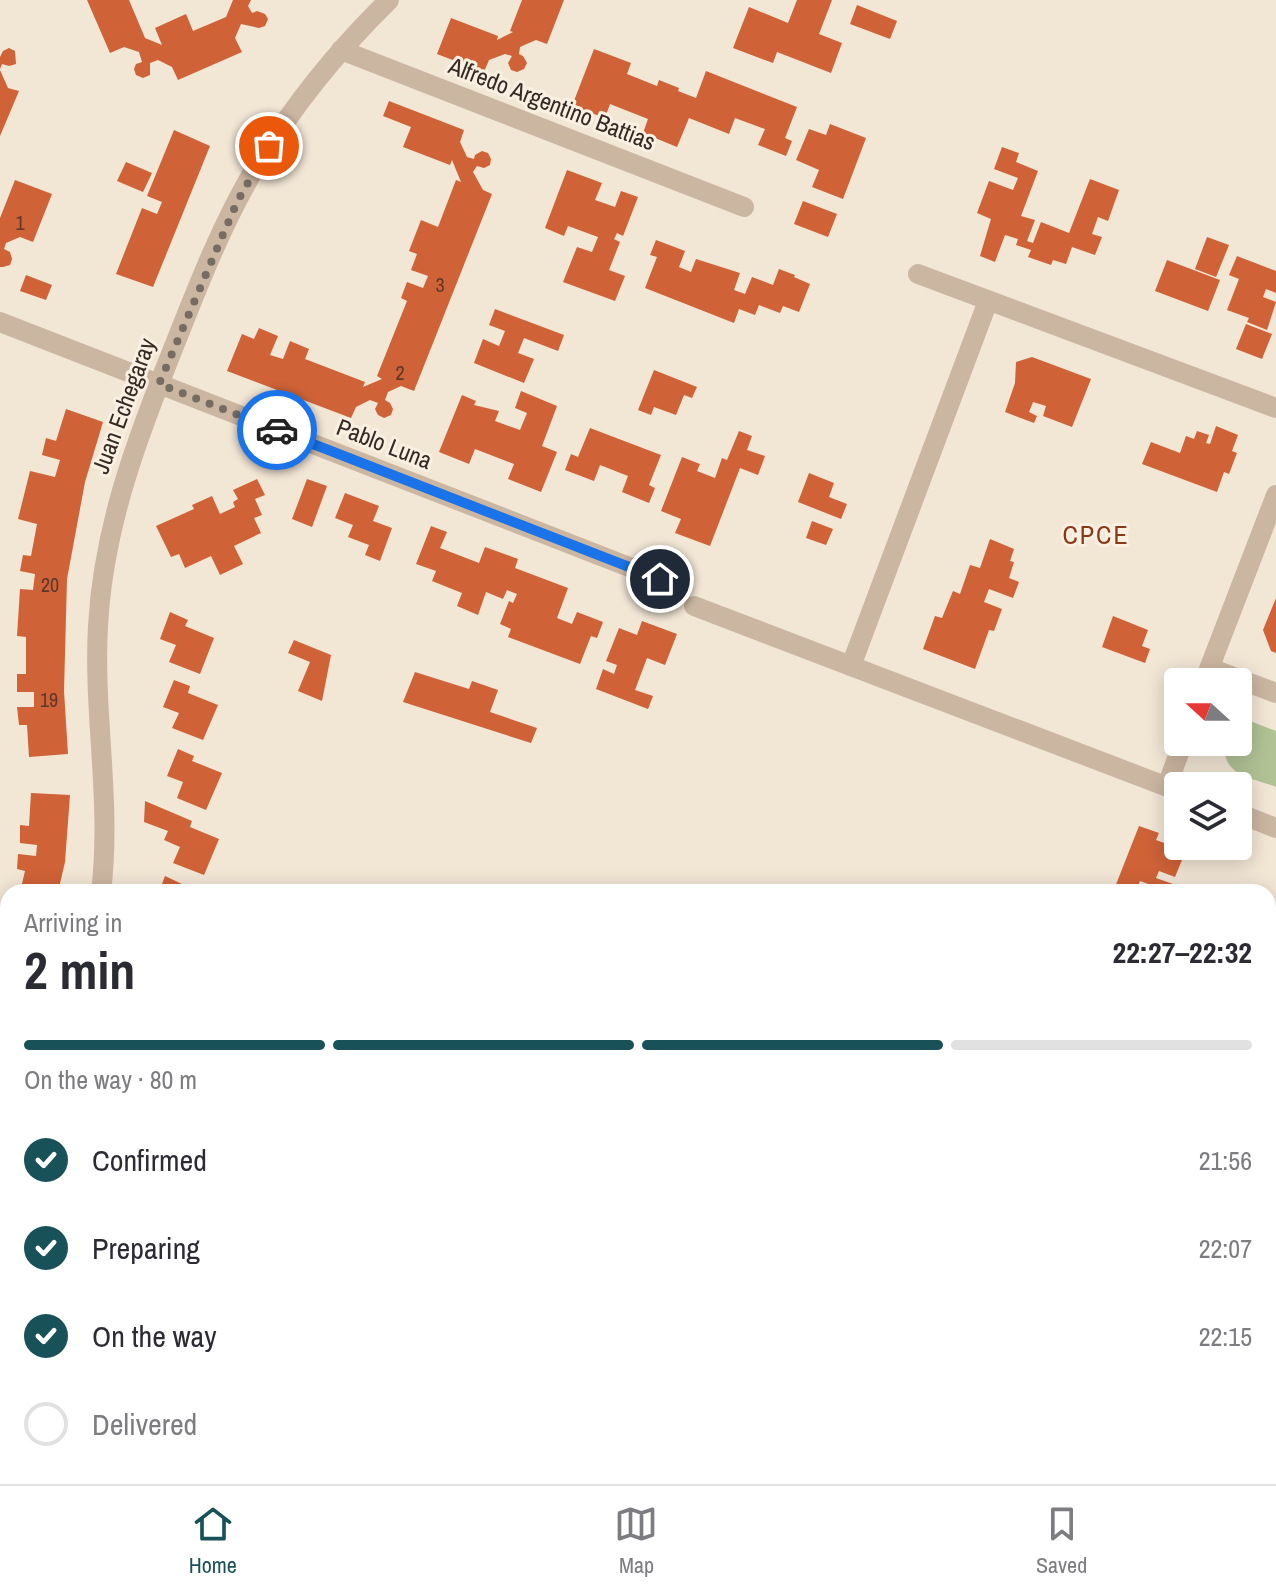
<!DOCTYPE html>
<meta charset="utf-8">
<style>
:root{--surface:#fff;--page:#f7f7f7;--text:#2b2b33;--muted:#7c7c81;--line:#e1e1e2;--accent:#185158}
body{margin:0;font-family:"Archivo Narrow",sans-serif;background:var(--page);color:var(--text);height:100vh;display:flex;flex-direction:column;font-size:30px;white-space:nowrap}
*{box-sizing:border-box;margin:0}
p{font-size:26px;color:var(--muted)}
.icon{flex:none;width:44px;height:44px;fill:none;stroke:currentColor;stroke-width:2;stroke-linecap:round;stroke-linejoin:round}
.map{position:relative;flex:1;overflow:hidden}
.side{position:absolute;left:0px;top:884px;width:1276px;height:600px;display:flex;flex-direction:column;background:var(--surface);border-radius:24px 24px 0 0;box-shadow:0 4px 20px #0003}
.side>*{flex:none}
.needle{width:52px;rotate:291deg}
.tools{position:absolute;left:1164px;top:668px;display:grid;gap:16px}
.tools a{display:grid;place-items:center;width:88px;height:88px;border-radius:8px;background:var(--surface);box-shadow:0 4px 20px #0003;font-size:40px}
.pin{position:absolute;display:grid;place-items:center;width:68px;height:68px;color:#fff;margin:-34px;border:4px solid #fff;border-radius:50%;box-shadow:0 2px 8px #0007}
.courier{position:absolute;display:grid;place-items:center;width:80px;height:80px;margin:-40px;border:6px solid #1a73e8;border-radius:50%;background:#fff;color:#222;box-shadow:0 2px 10px #0007}
.overview em{font-style:normal;font-weight:800}
.overview div{display:flex;flex-direction:column-reverse}
.overview{display:flex;align-items:center;justify-content:space-between;height:136px;padding:0 24px}
h1{font-size:52px;font-weight:800;line-height:60px}
.bar{display:grid;grid-template-columns:repeat(4,1fr);gap:12px 8px;align-content:center;height:96px;padding:0 24px}
.bar i{height:10px;border-radius:6px;background:var(--line)}
.bar .selected{background:var(--accent)}
.bar p{grid-column:span 4}
ol{padding:0 24px;list-style:none}
li{display:flex;align-items:center;gap:24px;height:88px}
li p{margin-inline-start:auto}
li .icon{padding:8px;border-radius:50%;background:var(--accent);color:#fff;stroke-width:4}
li:last-child{color:var(--muted)}
li i{width:44px;height:44px;border:4px solid var(--line);border-radius:50%}
.menu{display:flex;justify-content:space-around;align-items:center;height:112px;border-top:2px solid var(--line);background:var(--surface);font-size:22px;color:var(--muted)}
.menu a{display:grid;justify-items:center;gap:4px}
.menu .selected{color:var(--accent)}
.map>svg:first-child{display:block}
.green{fill:#b1c295}
.building{fill:#cf6237}
.lines{fill:none;stroke-linecap:round;stroke-linejoin:round}
.minor{stroke:#cbb6a1;stroke-width:20}
.major{stroke:#786154;stroke-width:20}
.done{stroke:#766c62;stroke-width:8;stroke-dasharray:0 14.4}
.route{stroke:#1a73e8;stroke-width:10}
.labels{text-anchor:middle;stroke-width:6;stroke-linejoin:round;paint-order:stroke}
.number-label{font-size:20px;fill:#5b3829}
.street-label{font-size:24px;fill:#342a24;stroke:#faf0e2}
.neighbourhood-label{font-size:26px;letter-spacing:2px;fill:#893818;stroke:#faf0e2}
</style>
<div class="map">
<svg width="1276" height="1484" viewBox="0 0 1276 1484">
<rect width="100%" height="100%" fill="#f2e6d5"/>
<path class="green" d="M1250 721 1276 731V787C1250 777 1221 776 1225 742H1238V724Z"/>
<g class="building">
<path d="M87 0H129L145 38 162 45 155 28 186 14 193 31 226 17 233 0H251L248 6 252 13 257 11 265 14 268 19 265 26 259 28 241 24 235 38 242 52 178 80 172 67 158 60 150 63V75L143 78 136 75 134 69 136 64 142 62 139 52 124 47 110 53Z"/>
<path d="M522 0H564L547 44 536 40 520 47 519 54 523 56 527 63 524 69 517 72 511 70 508 63 512 56 505 54 489 60 484 72 437 54 451 18 498 36 497 40 513 32 510 31Z"/>
<path d="M797 0H832L819 34 842 43 831 73 777 52 773 63 733 48 749 7 788 23Z"/>
<path d="M857 5 897 21 890 39 850 24Z"/>
<path d="M9 48 15 51 16 64 9 66 2 64 0 69V57L3 51Z"/>
<path d="M594 49 631 63 627 74 657 86 659 80 679 88 678 91 696 98 706 71 797 107 785 138 792 141 786 156 758 145 765 129 735 118 729 134 689 118 677 147 643 133 648 119 610 104 605 118 572 106Z"/>
<path d="M0 70 8 88 19 91 0 136Z"/>
<path d="M389 101 464 130 460 142 467 157 474 159 475 155 482 151 488 153 491 159 490 165 484 168 477 166 473 172 483 190 492 194 414 391 401 386 388 392 385 400 390 403 393 409 391 415 384 418 378 415 375 409 378 403 370 400 356 407 351 418 227 371 242 334 254 339 259 328 278 336 270 355 283 359 290 341 309 349 305 359 365 382 363 387 382 379 377 376 407 301 401 298 407 282 423 288 428 276 411 270 417 254 409 251 421 220 438 227 456 180 461 182 452 160 450 165 403 147 411 127 383 116Z"/>
<path d="M830 124 866 138 843 199 812 187 819 170 796 160 809 129 826 135Z"/>
<path d="M174 130 210 146 153 287 116 274 142 208 157 214 162 202 147 196Z"/>
<path d="M1002 147 1019 153 1016 162 1038 171 1021 216 1035 220 1027 241 1033 243 1041 222 1069 233 1090 179 1119 190 1108 221 1098 217 1092 234 1102 237 1095 255 1072 247 1066 264 1053 260 1051 265 1028 257 1031 250 1016 245 1018 239 1005 235 995 262 980 256 991 219 977 213 989 181 1013 190 1018 178 994 169Z"/>
<path d="M126 162 152 173 143 192 117 181Z"/>
<path d="M567 170 602 183 595 200 615 207 621 191 638 197 623 236 617 233 614 239 620 242 609 270 625 276 615 301 563 282 577 247 592 252 598 237 568 226 564 236 545 228Z"/>
<path d="M15 180 52 194 33 242 20 237 6 243 4 249 10 252 12 259 10 265 3 267H0V218Z"/>
<path d="M803 201 837 214 828 237 794 224Z"/>
<path d="M1207 237 1229 245 1216 277 1195 269Z"/>
<path d="M656 240 685 251 679 267 691 272 696 259 740 273 734 290 745 294 752 277 773 285 779 269 795 275 794 277 810 284 799 312 783 306 780 313 759 305 755 315 739 309 734 323 645 288 657 257 650 255Z"/>
<path d="M1237 256 1276 271V293L1266 289 1263 297 1276 302 1267 330 1247 322 1249 318 1227 310 1239 279 1229 275Z"/>
<path d="M1167 260 1220 280 1208 311 1155 291Z"/>
<path d="M26 275 52 285 46 300 20 291Z"/>
<path d="M495 309 564 335 558 351 524 338 518 353 534 359 524 383 474 363 483 339 499 346 505 331 489 325Z"/>
<path d="M1246 324 1272 334 1262 359 1236 349Z"/>
<path d="M1032 357 1091 379 1072 427 1043 416 1046 406 1033 402 1029 412 1037 416 1034 423 1005 412 1015 383 1016 362Z"/>
<path d="M654 370 697 387 692 398 684 395 676 415 654 407 651 415 638 410Z"/>
<path d="M521 391 557 406 542 446 557 452 541 492 508 479 514 464 475 449 469 464 439 452 462 395 476 401 474 405 499 411 495 421 520 430 527 413 515 408Z"/>
<path d="M66 409 103 422 85 482 67 579 64 691 68 754 29 757 27 725H19L17 707H34V692H17V674H26V637L17 636 20 589 33 590 35 574 20 571 23 555 31 556 37 524 18 519 30 471 55 477 60 460 42 455 46 438 56 441Z"/>
<path d="M1216 426 1238 435 1232 451 1237 453 1229 474 1224 472 1217 492 1142 464 1151 442 1180 453 1186 436 1194 439 1197 431 1209 435 1206 443 1210 444Z"/>
<path d="M590 428 661 455 649 485 655 488 649 503 622 492 628 476 600 465 594 481 565 470 571 454 578 457Z"/>
<path d="M739 431 752 436 747 450 765 456 758 475 740 468 710 546 675 533 681 519 661 511 682 457 700 464 697 471 715 478 722 458 727 460Z"/>
<path d="M809 473 834 483 829 497 847 504 841 519 798 502Z"/>
<path d="M257 479 265 495 255 499 262 515 254 518 261 533 234 546 243 564 220 575 211 556 185 568 179 554 171 557 156 526 194 509 192 505 212 496 220 514 235 507 233 502 238 499 233 490Z"/>
<path d="M307 479 327 486 312 527 292 519Z"/>
<path d="M345 493 379 506 373 521 392 528 380 561 365 555 369 545 348 537 353 525 335 518Z"/>
<path d="M812 521 833 529 826 545 806 538Z"/>
<path d="M431 526 447 532 440 548 479 563 485 547 518 559 515 568 568 588 557 618 572 624 577 612 603 622 597 638 591 636 580 664 508 637 511 629 500 624 509 601 513 603 517 594 507 590 503 599 486 592 478 615 457 606 462 593 432 581 436 571 416 564Z"/>
<path d="M990 539 1014 549 1010 561 1014 562 1009 578 1019 582 1013 598 989 589 984 602 1002 609 994 631 989 630 975 669 923 649 935 616 942 618 953 591 960 594 970 565 980 568Z"/>
<path d="M1276 598V653L1271 651 1263 630Z"/>
<path d="M170 612 188 620 185 626 214 638 200 674 169 662 176 645 160 639Z"/>
<path d="M1113 616 1148 630 1142 646 1150 649 1145 663 1102 647Z"/>
<path d="M642 621 677 634 665 665 647 658 635 690 653 696 648 709 596 689 603 669 614 674 617 665 606 661 619 628 637 635Z"/>
<path d="M294 640 331 655 322 701 298 691 310 662 288 653Z"/>
<path d="M415 672 469 689 472 681 498 690 490 712 537 728 531 743 403 702Z"/>
<path d="M174 680 190 686 188 693 218 705 203 740 172 728 179 713 163 707Z"/>
<path d="M178 749 194 756 192 761 222 773 206 810 177 798 183 782 167 776Z"/>
<path d="M31 793 70 795 65 862 58 892H20L25 871 17 869 18 854 36 856 37 845 20 843V825L29 826Z"/>
<path d="M145 801 192 821 190 827 219 839 204 875 173 863 180 847 164 840 168 831 144 822Z"/>
<path d="M1175 822 1178 824V846H1195L1190 860 1178 855 1180 849 1169 845 1166 854 1182 860 1175 877 1159 871 1156 878 1173 884 1169 892H1149L1151 885 1140 881 1136 892 1115 887 1139 826 1159 833 1156 840 1167 844Z"/>
<path d="M165 876 182 884 179 892H159Z"/>
<path d="M8 954V978L0 979V959Z"/>
<path d="M1268 1022 1276 1025V1036L1268 1054Z"/>
<path d="M1276 1171V1208L1268 1201V1179Z"/>
<path d="M8 1293V1344L0 1342V1331L4 1321 0 1319V1313Z"/>
<path d="M654 1476H697L696 1484H654Z"/>
<path d="M722 1476H819L818 1484H721Z"/>
<path d="M1012 1476H1056L1052 1484H1008Z"/>
</g>
<g class="lines">
<g class="minor">
<path d="M341 50 744 207"/>
<path d="M918 274 1276 408"/>
<path d="M0 322 660 579"/>
<path d="M694 606 1178 791"/>
<path d="M851 666 988 301"/>
<path d="M1210 668 1276 693"/>
<path d="M1204 682 1276 495"/>
<path d="M1167 786 1183 742"/>
<path d="M1238 813 1276 828"/>
<path d="M101 892C112 803 93 714 98 626 103 533 133 449 167 364 193 299 218 231 254 170 291 108 337 51 389 0"/>
<path d="M0 1041 8 1043"/>
<path d="M1268 1116 1276 1123"/>
<path d="M0 1172 8 1153"/>
<path d="M0 1392 8 1394"/>
<path d="M368 1476 403 1484"/>
<path d="M0 1479 8 1462"/>
</g>
<g class="major">
<path d="M1268 1353 1276 1345"/>
<path d="M1127 1484 1136 1476"/>
</g>
</g>
<g class="lines">
<path class="done" d="M269 146 237 202 159 384 277 430"/>
<path class="route" d="M277 430 660 579"/>
</g>
<g class="labels">
<g class="number-label">
<text x="20" y="230">1</text>
<text x="440" y="292">3</text>
<text x="400" y="380">2</text>
<text x="50" y="592">20</text>
<text x="49" y="707">19</text>
</g>
<g class="street-label">
<text transform="translate(552 104) rotate(21)" y="8">Alfredo Argentino Battias</text>
<text transform="translate(124 406) rotate(-70)" y="8">Juan Echegaray</text>
<text transform="translate(384 444) rotate(21)" y="8">Pablo Luna</text>
</g>
<g class="neighbourhood-label">
<text x="1096" y="544">CPCE</text>
</g>
</g>
</svg>
<div class="tools">
<a><svg class="needle" viewBox="-14 -14 28 28"><path d="M0-13l5 13h-10z" fill="#e53935"/><path d="M0 13l5-13h-10z" fill="#7c7c81"/></svg></a>
<a><svg class="icon" aria-label="layers" viewBox="0 0 24 24"><path d="M12 4l9 5-9 5-9-5zM3 14l9 5 9-5"/></svg></a>
</div>
<div class="pin" style="left:269px;top:146px;background:#ea580c"><svg class="icon" aria-label="bag" viewBox="0 0 24 24"><path d="M5 8h14l-1 12H6zM9 8a3 3 0 0 1 6 0"/></svg></div>
<div class="pin" style="left:660px;top:579px;background:#1f2937"><svg class="icon" aria-label="home" viewBox="0 0 24 24"><path d="M3 11l9-7 9 7M6 9v11h12V9"/></svg></div>
<div class="courier" style="left:277px;top:430px"><svg class="icon" aria-label="car" viewBox="0 0 24 24"><path d="M5 17H2v-5l4-1 3-4h7l3 4 3 1v5h-3M9 17h6M6 11h13"/><circle cx="7" cy="17" r="2"/><circle cx="17" cy="17" r="2"/></svg></div>
<section class="side">
<div class="overview"><div><h1>2 min</h1><p>Arriving in</p></div><em>22:27–22:32</em></div>
<div class="bar"><i class="selected"></i><i class="selected"></i><i class="selected"></i><i></i><p>On the way · 80 m</p></div>
<ol>
<li><svg class="icon" aria-label="check" viewBox="0 0 24 24"><path d="M5 12l5 5 9-10"/></svg>Confirmed<p>21:56</p></li>
<li><svg class="icon" aria-label="check" viewBox="0 0 24 24"><path d="M5 12l5 5 9-10"/></svg>Preparing<p>22:07</p></li>
<li><svg class="icon" aria-label="check" viewBox="0 0 24 24"><path d="M5 12l5 5 9-10"/></svg>On the way<p>22:15</p></li>
<li><i></i>Delivered</li>
</ol>
</section>
</div>
<nav class="menu">
<a class="selected"><svg class="icon" aria-label="home" viewBox="0 0 24 24"><path d="M3 11l9-7 9 7M6 9v11h12V9"/></svg>Home</a>
<a><svg class="icon" aria-label="map" viewBox="0 0 24 24"><path d="M3 6l6-2 6 2 6-2v14l-6 2-6-2-6 2zM9 4v14M15 6v14"/></svg>Map</a>
<a><svg class="icon" aria-label="saved" viewBox="0 0 24 24"><path d="M7 4h10v16l-5-4-5 4z"/></svg>Saved</a>
</nav>
